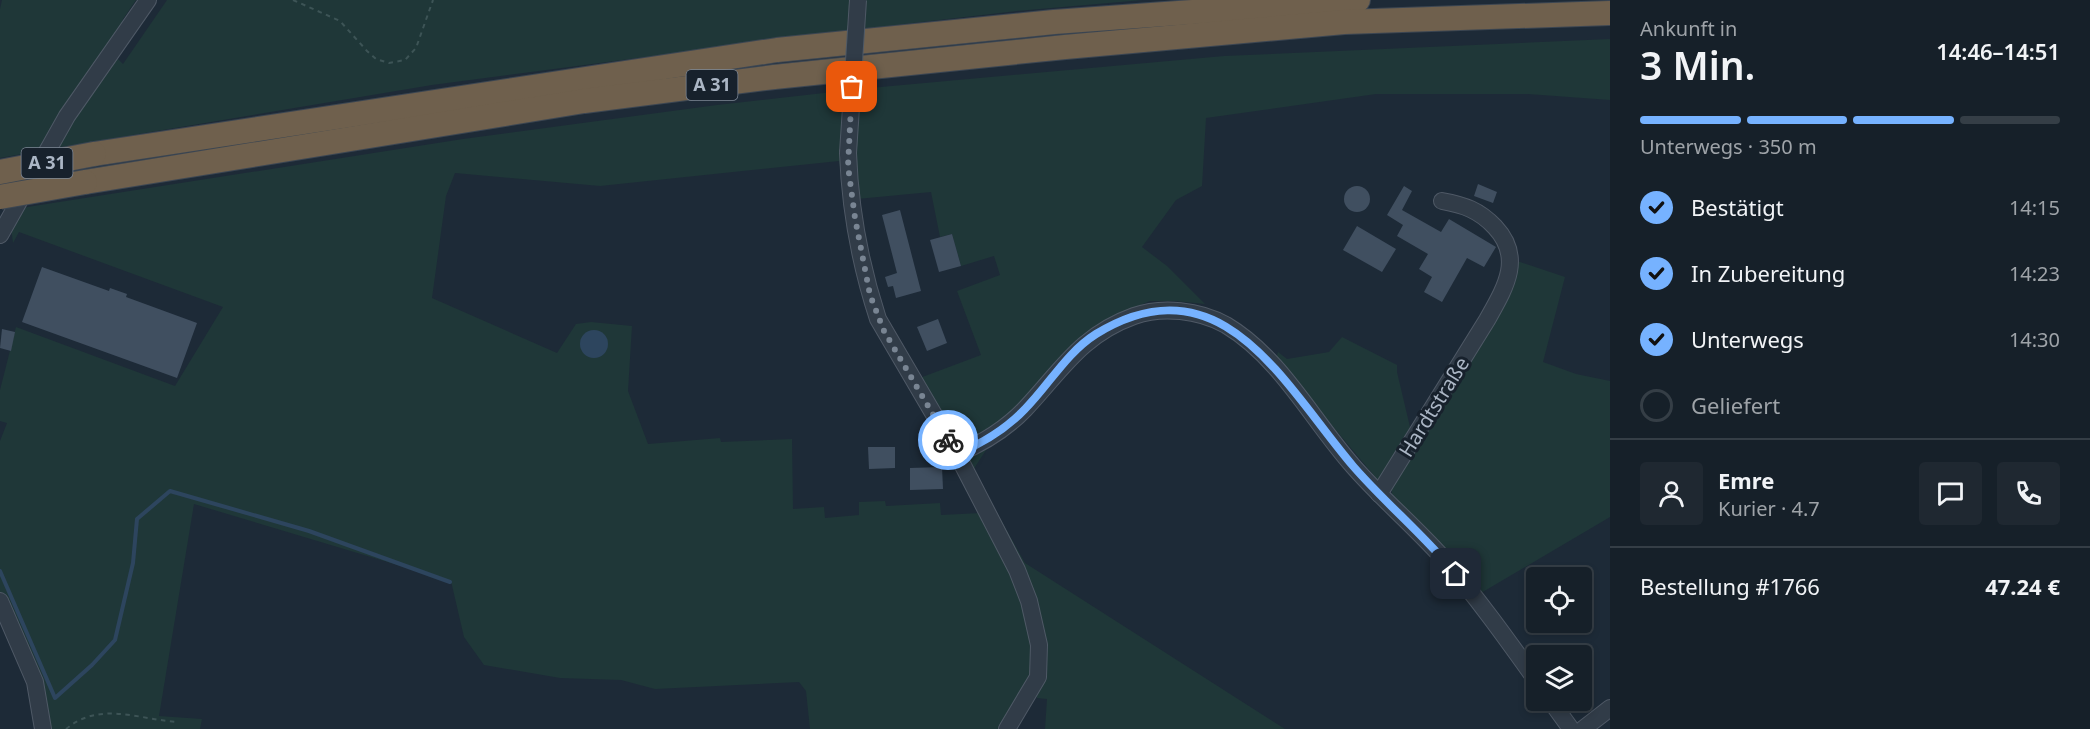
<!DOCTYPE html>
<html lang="de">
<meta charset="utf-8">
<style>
:root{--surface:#162029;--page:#1f2831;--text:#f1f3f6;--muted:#9ea3a8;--line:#353e46;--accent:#76b2ff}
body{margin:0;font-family:"Noto Sans",sans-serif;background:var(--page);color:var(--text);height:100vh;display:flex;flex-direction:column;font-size:22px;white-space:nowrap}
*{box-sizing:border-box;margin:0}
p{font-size:20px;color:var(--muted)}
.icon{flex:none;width:33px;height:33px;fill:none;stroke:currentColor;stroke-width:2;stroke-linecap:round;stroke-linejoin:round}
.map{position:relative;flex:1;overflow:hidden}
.side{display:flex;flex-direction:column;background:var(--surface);width:480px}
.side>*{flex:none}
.buttons{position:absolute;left:1526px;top:567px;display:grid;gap:12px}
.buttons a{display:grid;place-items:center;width:66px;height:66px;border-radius:6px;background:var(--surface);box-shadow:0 3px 9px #0003,0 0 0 2px var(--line);font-size:30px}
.pin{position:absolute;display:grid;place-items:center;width:51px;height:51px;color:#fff;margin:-26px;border-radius:12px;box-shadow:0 3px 9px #0006}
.courier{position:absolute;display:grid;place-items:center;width:60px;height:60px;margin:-30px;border:4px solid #76b2ff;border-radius:50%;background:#fff;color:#222;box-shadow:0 2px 8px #0007}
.overview em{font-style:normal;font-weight:600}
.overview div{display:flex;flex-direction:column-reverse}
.overview{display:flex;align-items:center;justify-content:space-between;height:102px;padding:0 30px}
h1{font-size:39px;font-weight:600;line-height:45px}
.bar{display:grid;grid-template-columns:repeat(4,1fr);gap:9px 6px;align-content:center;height:72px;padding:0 30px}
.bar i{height:8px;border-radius:4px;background:var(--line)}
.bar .active{background:var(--accent)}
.bar p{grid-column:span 4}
.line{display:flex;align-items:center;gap:15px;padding:0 30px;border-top:2px solid var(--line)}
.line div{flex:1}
.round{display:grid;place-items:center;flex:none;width:63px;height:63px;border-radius:6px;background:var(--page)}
ol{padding:0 30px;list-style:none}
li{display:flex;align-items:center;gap:18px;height:66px}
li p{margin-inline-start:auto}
li .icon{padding:6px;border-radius:50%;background:var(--accent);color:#111;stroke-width:4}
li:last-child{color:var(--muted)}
li i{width:33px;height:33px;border:3px solid var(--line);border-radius:50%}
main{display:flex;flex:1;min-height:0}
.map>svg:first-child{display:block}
.green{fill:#1f3738}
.water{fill:#2d455e}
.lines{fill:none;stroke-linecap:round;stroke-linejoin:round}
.stream{stroke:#2d455e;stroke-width:4}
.building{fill:#404f60}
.minor-casing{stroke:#4f5966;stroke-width:18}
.highway-casing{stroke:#3c4652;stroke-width:26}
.path{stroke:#3d5456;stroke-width:2;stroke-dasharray:4.5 4.5;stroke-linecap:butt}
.minor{stroke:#313c48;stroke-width:16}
.highway{stroke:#6f604d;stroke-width:24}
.minor-bridge-casing{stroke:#4f5966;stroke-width:18;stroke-linecap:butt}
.highway-bridge-casing{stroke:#3c4652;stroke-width:26;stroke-linecap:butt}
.minor-bridge{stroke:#313c48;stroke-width:16}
.highway-bridge{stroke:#6f604d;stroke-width:24}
.done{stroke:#798593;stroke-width:6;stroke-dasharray:0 10.8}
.route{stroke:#76b2ff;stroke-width:8}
.labels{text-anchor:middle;stroke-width:6;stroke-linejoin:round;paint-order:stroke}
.shield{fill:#17212c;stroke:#7f8997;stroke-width:1.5}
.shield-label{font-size:18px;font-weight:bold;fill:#abb6c5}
.street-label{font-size:20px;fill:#abb6c5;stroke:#17212c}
</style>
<main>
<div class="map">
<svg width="1610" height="729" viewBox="0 0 1610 729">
<rect width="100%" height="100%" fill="#1d2a37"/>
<g class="green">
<path d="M2 0H136L123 19 120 31 38 151 0 158V9Z"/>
<path d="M167 0H854L852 30 432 85 55 148 116 57 123 64Z"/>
<path d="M863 0H1143L1017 11 861 29Z"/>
<path d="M1610 39V100L1528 94H1376L1206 118 1202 186 1176 200 1142 247 1167 266 1205 304 1175 301H1150L1112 317 1013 415 971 441C943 435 931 401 917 379L981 355 957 291 1000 275 994 256 961 266 952 234 940 237 931 192 857 199 842 179 839 161 600 186 455 173 446 196 432 298 557 353 576 324 591 322 632 326 628 391 648 444 720 438 721 442 792 439 793 509 824 507 825 518 859 515V502L885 501 886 506 940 503 941 515 981 513 1017 579 1033 634 1034 677 1001 729H810L806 691 799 682 655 689 621 680 560 678 484 665 464 637 451 581 194 504 159 716 202 719 200 729H49L15 628 0 592V441L7 423 0 421V390L16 327 175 386 223 307 19 232 13 243 11 227 21 208 463 139 717 105 859 89 1224 56Z"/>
<path d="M1514 260 1565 277 1543 362 1576 374 1610 381V517L1481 593 1442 545 1392 494V486Z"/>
<path d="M1342 337 1397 365V372L1410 427 1408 444 1380 479H1377L1276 359 1278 352 1287 359 1329 352Z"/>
<path d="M992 441 973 470 1025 563 1285 729H1045L1047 699 1037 698 1036 689 1044 654 964 455Z"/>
</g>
<circle class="water" cx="594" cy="344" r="14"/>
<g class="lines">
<path class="stream" d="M0 571 55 698 92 665 115 640 133 563 137 519 170 491 309 531 450 582"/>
</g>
<g class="building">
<path d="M1478 184 1497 192 1493 203 1474 196Z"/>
<path d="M1404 186 1412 191 1402 210 1441 232 1449 219 1496 247 1484 267 1467 258 1442 302 1424 292 1432 277 1419 269 1428 254 1397 236 1403 225 1387 215Z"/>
<circle cx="1357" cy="199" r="13"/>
<path d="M900 210 921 291 896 298 893 286 888 287 885 277 897 273 882 215Z"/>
<path d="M1357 226 1396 249 1382 272 1343 250Z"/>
<path d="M952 234 961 266 939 272 930 240Z"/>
<path d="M42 267 109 291 110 288 127 294 126 297 197 323 177 378 22 322Z"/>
<path d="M938 319 947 343 927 351 917 327Z"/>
<path d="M2 329 15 332 11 351 0 348Z"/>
<path d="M868 447H895V468L869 469Z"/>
<path d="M942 467 943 489 910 490V468Z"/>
</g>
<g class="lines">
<g class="minor-casing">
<g id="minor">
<path d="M848 153C850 208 861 267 878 319L957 454 1017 570 1029 601 1039 645 1038 677 1007 729"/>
<path d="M0 235 67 116 148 0"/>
<path d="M957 454C983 443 1005 430 1025 409 1061 371 1081 335 1134 316 1162 306 1199 310 1226 325 1281 358 1312 420 1353 466 1381 498 1414 526 1442 557 1476 596 1506 638 1536 680"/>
<path d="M1379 494 1487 320C1505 288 1524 258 1495 227 1479 210 1464 205 1442 201"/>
<path d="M0 601 35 682 43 729"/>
<path d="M1550 700 1571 729"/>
<path d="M1583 729 1610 708"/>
</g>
</g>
<g class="highway-casing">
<g id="highway">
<path d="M94 154 777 50 1054 22 1358 0"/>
<path d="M85 182 584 101 774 77 1065 47 1344 22 1610 13"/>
</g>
</g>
<g class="path">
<path d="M293 0 340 21 367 51 376 59 389 63 405 60 416 48 433 0"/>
<path d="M66 729C100 701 137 719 177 722"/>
</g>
<use href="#minor" class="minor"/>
<use href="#highway" class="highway"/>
<g class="minor-bridge-casing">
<path id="minor-bridge" d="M848 153 858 0"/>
</g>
<g class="highway-bridge-casing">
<g id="highway-bridge">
<path d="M0 172 94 154"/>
<path d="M0 197 85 182"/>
</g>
</g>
<use href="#minor-bridge" class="minor-bridge"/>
<use href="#highway-bridge" class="highway-bridge"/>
</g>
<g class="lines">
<path class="done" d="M852 87 848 166 855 218 870 295 884 331 948 440"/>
<path class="route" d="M948 440 957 454C983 443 1005 430 1025 409 1049 385 1066 353 1096 334 1222 257 1284 385 1353 466 1385 503 1424 535 1456 574"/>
</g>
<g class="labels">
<g class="shield">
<rect x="686.5" y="70" width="51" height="30" rx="4.5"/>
<rect x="21.5" y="148" width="51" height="30" rx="4.5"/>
</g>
<g class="shield-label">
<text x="712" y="91">A 31</text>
<text x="47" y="169">A 31</text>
</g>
<g class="street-label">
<text transform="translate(1434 407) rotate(-58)" y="7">Hardtstraße</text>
</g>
</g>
</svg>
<div class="buttons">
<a><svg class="icon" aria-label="locate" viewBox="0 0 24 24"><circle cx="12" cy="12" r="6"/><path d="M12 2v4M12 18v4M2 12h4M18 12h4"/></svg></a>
<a><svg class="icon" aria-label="layers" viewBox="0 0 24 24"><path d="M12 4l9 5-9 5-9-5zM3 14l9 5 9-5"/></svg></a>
</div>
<div class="pin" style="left:852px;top:87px;background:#ea580c"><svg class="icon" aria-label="bag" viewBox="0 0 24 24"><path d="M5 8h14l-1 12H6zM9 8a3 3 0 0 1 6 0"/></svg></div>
<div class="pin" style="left:1456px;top:574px;background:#1f2937"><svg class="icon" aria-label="home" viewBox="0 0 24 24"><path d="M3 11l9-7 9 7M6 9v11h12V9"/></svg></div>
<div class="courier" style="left:948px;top:440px"><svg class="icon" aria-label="bike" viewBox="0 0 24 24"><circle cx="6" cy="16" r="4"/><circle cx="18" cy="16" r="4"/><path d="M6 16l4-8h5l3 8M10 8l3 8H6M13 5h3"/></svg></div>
</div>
<section class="side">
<div class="overview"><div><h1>3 Min.</h1><p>Ankunft in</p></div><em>14:46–14:51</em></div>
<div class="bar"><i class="active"></i><i class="active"></i><i class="active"></i><i></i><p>Unterwegs · 350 m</p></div>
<ol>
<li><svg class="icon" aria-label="check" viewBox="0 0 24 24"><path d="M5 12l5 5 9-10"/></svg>Bestätigt<p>14:15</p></li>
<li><svg class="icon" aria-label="check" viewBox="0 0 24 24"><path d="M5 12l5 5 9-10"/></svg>In Zubereitung<p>14:23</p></li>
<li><svg class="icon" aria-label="check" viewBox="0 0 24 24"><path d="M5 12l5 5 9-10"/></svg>Unterwegs<p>14:30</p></li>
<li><i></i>Geliefert</li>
</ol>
<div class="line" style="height:108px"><a class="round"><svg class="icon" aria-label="person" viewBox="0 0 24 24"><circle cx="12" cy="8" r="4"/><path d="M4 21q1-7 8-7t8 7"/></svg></a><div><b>Emre</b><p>Kurier · 4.7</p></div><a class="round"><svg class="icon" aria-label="chat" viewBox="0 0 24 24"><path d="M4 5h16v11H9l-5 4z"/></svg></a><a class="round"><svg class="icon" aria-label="phone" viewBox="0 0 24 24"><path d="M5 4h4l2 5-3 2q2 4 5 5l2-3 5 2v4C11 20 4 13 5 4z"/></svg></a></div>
<div class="line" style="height:78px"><div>Bestellung #1766</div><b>47.24 €</b></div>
</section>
</main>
